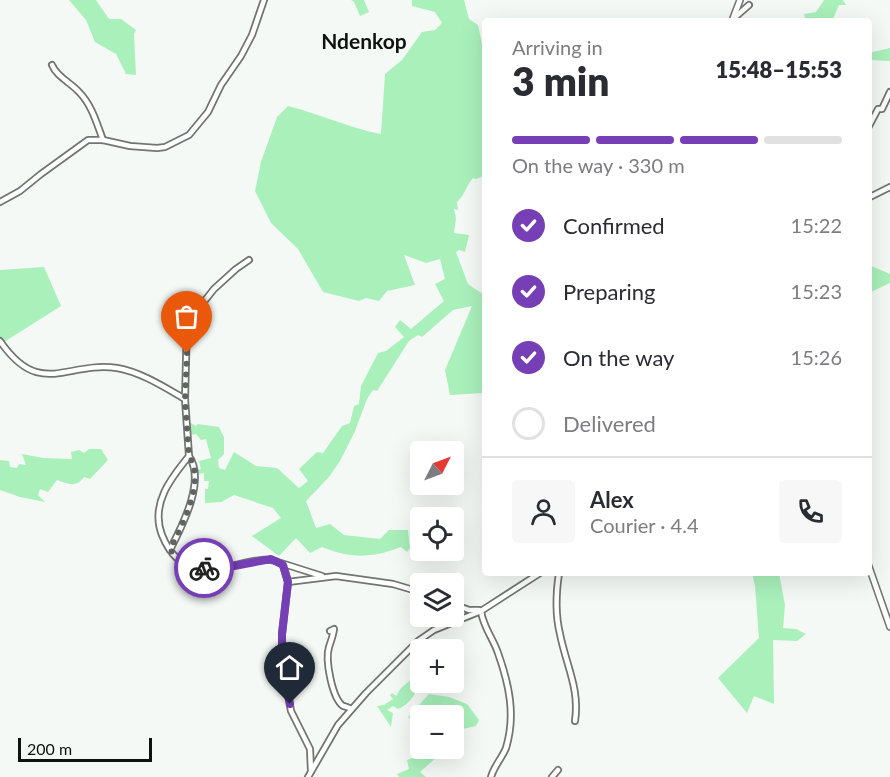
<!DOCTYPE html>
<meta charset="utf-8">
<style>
:root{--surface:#fff;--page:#f7f7f7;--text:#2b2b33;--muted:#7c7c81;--line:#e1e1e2;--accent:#763fb5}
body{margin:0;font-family:Lato,sans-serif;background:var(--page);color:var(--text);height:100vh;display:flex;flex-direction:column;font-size:22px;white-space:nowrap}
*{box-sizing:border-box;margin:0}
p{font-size:20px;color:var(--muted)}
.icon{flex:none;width:33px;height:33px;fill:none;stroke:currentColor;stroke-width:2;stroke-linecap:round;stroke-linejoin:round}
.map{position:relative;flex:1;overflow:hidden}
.drawer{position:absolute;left:482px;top:18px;width:390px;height:558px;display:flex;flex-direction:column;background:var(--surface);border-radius:6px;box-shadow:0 6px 24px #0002}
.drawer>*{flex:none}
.needle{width:39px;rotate:48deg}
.tools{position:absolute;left:410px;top:441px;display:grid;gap:12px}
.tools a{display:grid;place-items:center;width:54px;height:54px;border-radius:6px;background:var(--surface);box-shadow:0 6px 24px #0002;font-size:30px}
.scale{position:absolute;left:18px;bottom:15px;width:134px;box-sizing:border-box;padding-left:6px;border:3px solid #101211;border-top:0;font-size:16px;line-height:21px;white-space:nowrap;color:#101211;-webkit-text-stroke:4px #f4f9f5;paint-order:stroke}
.pin{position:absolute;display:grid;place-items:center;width:51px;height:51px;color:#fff;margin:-62px -26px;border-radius:50% 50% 50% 0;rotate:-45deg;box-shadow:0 0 6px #0007}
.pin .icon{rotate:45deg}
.courier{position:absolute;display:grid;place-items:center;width:60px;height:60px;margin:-30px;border:4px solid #763fb5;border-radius:50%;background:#fff;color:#222;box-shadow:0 2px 8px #0007}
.headline em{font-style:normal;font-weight:800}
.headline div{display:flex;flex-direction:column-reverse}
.headline{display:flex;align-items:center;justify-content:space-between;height:102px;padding:0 30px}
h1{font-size:39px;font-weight:800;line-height:45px}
.bar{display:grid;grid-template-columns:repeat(4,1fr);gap:9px 6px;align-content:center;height:72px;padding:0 30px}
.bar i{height:8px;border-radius:4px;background:var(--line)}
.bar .on{background:var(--accent)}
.bar p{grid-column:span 4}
.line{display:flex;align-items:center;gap:15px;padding:0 30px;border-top:2px solid var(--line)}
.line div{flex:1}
.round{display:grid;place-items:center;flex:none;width:63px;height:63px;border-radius:6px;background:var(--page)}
ol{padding:0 30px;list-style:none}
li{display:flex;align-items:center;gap:18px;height:66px}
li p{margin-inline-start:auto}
li .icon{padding:6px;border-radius:50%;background:var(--accent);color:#fff;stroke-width:4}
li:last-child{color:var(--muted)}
li i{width:33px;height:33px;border:3px solid var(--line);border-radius:50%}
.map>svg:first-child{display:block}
.green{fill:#a9f0bb}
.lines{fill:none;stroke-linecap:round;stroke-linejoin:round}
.minor-casing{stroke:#717572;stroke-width:8}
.tertiary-casing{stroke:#717572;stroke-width:8}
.minor{stroke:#fff;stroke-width:4.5}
.tertiary{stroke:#fff;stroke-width:5}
.done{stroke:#606361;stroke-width:6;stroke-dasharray:0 10.8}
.route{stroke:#763fb5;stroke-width:8}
.labels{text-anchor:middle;stroke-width:6;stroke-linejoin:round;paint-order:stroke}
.quarter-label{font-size:21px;font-weight:bold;fill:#101211;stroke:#f4f9f5}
</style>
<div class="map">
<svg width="890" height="777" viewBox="0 0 890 777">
<rect width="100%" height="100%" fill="#f4f9f5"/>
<g class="green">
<path d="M69 0H96L109 19H121L136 30 134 34 136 75 126 74 116 54 95 42 86 20Z"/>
<path d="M351 0H364L369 12 360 16 354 2Z"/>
<path d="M412 0H464L469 19 478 25 484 53V176L476 179 473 178C466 186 465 195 457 202L458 210 454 209 456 218 454 233 469 235 465 252 459 250 456 252 468 284 484 295V393L450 395 445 370 472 306 453 310 422 337 418 335 409 341 377 391 373 390 367 399 355 431 340 461 329 477 306 501 316 528 330 524 344 535 380 539 389 530H408L410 548 407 552 401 547C372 558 351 559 322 547L310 553 296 538 279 556 252 536 281 518 273 508 234 495 221 502 205 503V489H208L209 481H204V473L197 474V470L201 469 199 461 211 458 206 439 201 440 196 434 191 435 189 422 196 426 198 424 219 427 224 437V454L218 460 219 468 225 470 234 452 256 466 277 468 299 488 308 481 299 469 317 452 323 453 342 426 350 423 354 406 359 404 361 386 378 353 386 351 404 337 395 327 400 320 411 329 444 301 435 284 445 279 440 259 426 263 404 255 415 285 387 291 379 301 366 298 359 301 323 292 298 249 271 223 255 191 261 162 277 117 288 106C320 114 349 128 381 134L385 74 402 60 422 32 435 30 442 23 435 12 412 6Z"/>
<path d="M824 0H843L846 5H839L832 21H806L804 14 816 12Z"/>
<path d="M890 48V61L869 60V53Z"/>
<path d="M869 265 890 274V283L869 293Z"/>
<path d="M44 267 61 306 4 342 0 337V270Z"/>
<path d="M89 449H101L108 460 90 479 84 477C77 488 68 484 57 480L48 492 40 489 38 495 45 502 20 497 0 490V460L9 461 10 467 17 468 19 464 26 465 22 454 43 458 72 459 71 452 79 450 84 453Z"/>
<path d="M752 573H779L785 605 783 628 796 629 806 634 797 641 773 640 774 704 754 696 747 713 718 678 759 638 755 586Z"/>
<path d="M414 671 420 677C418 691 411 704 398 709L393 706 387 710 393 713 391 727 377 706 384 705 393 699 390 695 392 693 396 696 401 688 414 677Z"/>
<path d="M429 694 449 697 467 704 479 720 476 726 453 731 455 742H453V716H420V737L418 728 408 717Z"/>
<path d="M420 739V748L446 749 420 772 426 777H399L397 774 409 769 407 760 418 756Z"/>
</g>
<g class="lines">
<g class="minor-casing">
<g id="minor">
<path d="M733 19 749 5"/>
<path d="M52 65C57 77 70 82 79 92 92 105 97 124 103 140"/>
<path d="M868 128 878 109H882L890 92"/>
<path d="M868 198 890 187"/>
<path d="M0 202 20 191 41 174 88 140H103L130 146 157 148 165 147 189 135 208 112 221 85 241 56 252 35 264 0"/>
<path d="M0 341C40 399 66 361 117 368 141 372 164 387 185 399L189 456C171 478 150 504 162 535 190 605 256 542 283 565L288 582 336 576 393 584 420 592"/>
<path d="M185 399 187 323 214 289 236 269 249 260"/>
<path d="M170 550C182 526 206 481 189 456"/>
<path d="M281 563 322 576"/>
<path d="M559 573C556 593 555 614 560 634 566 665 580 689 575 721"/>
<path d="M288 582 282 634V663L291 711 310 749 311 771"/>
<path d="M453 604 469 610H479"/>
<path d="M481 611C483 627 493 638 498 653 509 684 516 715 506 748 502 758 494 766 491 777"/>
<path d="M330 631 334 629C333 636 331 641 329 647 325 660 332 698 343 706 344 706 350 708 351 709"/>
<path d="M308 777 338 725 366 693 418 641 434 630 481 611 540 573"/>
<path d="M552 777 558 770"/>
</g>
</g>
<g class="tertiary-casing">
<g id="tertiary">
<path d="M732 21 740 0"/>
<path d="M868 564 890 627"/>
</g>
</g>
<use href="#minor" class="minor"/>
<use href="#tertiary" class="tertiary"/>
</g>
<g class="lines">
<path class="done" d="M187 353 185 399 189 456C206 481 182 525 170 550L182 562 204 568"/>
<path class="route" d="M204 568 218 569 271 559 283 565 288 582 282 634V663L290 704"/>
</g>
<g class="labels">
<g class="quarter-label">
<text x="364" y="49">Ndenkop</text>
</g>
</g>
</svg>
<div class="tools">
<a><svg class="needle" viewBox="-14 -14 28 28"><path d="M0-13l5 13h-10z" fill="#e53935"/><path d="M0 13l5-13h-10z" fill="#7c7c81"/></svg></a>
<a><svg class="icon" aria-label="locate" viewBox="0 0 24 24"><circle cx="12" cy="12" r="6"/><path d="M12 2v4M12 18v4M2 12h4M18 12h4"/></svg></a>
<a><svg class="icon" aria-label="layers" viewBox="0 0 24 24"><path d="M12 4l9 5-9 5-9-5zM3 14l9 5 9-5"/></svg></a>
<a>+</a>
<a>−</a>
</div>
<div class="scale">200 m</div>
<div class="pin" style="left:187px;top:353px;background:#ea580c"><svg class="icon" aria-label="bag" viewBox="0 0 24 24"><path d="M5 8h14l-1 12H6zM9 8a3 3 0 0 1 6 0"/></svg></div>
<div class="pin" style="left:290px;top:704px;background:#1f2937"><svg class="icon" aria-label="home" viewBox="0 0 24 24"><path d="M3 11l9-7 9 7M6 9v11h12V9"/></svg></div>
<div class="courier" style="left:204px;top:568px"><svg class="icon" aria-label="bike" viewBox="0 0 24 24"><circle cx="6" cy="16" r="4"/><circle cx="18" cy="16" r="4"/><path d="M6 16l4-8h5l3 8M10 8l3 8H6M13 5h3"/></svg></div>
<section class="drawer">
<div class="headline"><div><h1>3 min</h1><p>Arriving in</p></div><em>15:48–15:53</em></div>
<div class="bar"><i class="on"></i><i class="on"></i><i class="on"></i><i></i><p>On the way · 330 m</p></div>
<ol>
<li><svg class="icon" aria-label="check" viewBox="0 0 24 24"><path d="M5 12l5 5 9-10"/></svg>Confirmed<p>15:22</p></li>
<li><svg class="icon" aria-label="check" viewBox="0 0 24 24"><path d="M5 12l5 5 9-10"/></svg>Preparing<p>15:23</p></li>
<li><svg class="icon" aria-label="check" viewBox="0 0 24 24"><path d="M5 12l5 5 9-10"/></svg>On the way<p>15:26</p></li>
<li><i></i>Delivered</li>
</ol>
<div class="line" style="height:108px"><a class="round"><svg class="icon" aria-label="person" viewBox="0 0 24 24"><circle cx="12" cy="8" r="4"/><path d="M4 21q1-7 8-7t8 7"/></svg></a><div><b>Alex</b><p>Courier · 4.4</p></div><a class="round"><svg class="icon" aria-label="phone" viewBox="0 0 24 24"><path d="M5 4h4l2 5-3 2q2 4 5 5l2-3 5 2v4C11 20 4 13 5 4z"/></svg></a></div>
</section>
</div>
